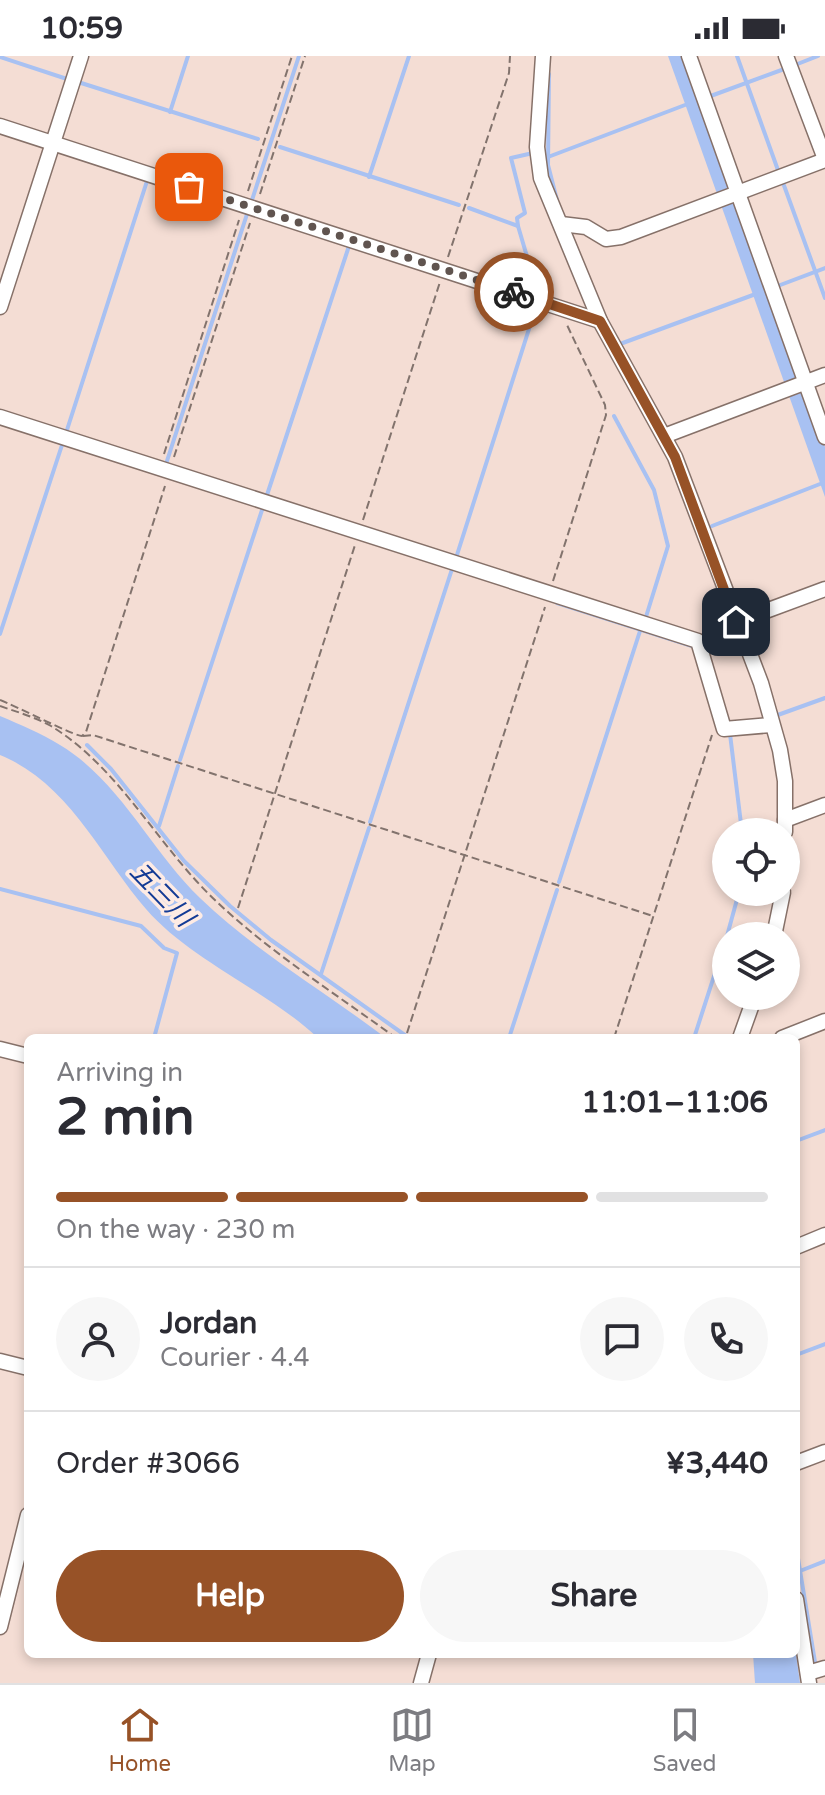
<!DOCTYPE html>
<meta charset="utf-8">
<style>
:root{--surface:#fff;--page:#f7f7f7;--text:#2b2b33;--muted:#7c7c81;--line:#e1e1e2;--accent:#975227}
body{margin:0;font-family:"Varela Round","Noto Sans JP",sans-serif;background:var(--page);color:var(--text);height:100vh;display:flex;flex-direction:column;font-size:30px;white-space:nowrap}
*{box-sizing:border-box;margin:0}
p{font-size:26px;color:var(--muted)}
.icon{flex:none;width:44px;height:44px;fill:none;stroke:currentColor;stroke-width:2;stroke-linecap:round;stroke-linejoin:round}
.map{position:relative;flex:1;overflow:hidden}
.panel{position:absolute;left:24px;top:978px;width:776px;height:624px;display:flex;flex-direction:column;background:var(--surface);border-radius:12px;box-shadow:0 4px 12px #0003}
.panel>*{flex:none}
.tools{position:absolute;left:712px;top:762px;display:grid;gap:16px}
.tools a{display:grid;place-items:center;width:88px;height:88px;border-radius:50%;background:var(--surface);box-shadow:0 4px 12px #0003;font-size:40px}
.pin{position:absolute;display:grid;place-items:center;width:68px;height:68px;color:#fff;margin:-34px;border-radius:16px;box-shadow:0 4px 12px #0006}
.courier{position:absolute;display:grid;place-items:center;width:80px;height:80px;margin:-40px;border:6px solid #975227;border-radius:50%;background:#fff;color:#222;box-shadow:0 2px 10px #0007}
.summary em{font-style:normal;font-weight:700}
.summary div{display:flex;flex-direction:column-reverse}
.summary{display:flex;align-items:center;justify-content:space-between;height:136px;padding:0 32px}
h1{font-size:52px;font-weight:700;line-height:60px}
.bar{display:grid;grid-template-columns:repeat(4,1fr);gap:12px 8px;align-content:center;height:96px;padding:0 32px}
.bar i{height:10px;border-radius:6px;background:var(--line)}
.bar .current{background:var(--accent)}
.bar p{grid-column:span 4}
.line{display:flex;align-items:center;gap:20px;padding:0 32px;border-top:2px solid var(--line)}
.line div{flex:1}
.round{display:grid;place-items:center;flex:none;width:84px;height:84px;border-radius:42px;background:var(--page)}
.cta{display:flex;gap:16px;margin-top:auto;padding:16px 32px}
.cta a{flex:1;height:92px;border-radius:48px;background:var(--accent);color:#fff;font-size:32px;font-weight:700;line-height:92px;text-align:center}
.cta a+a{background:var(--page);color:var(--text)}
.status{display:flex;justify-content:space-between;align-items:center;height:56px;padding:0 40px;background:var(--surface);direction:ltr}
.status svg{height:22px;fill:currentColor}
.dock{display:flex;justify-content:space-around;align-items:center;height:112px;border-top:2px solid var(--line);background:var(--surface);font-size:22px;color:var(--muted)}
.dock a{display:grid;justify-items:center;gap:4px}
.dock .current{color:var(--accent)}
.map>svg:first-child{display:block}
.water{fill:#a8c1f2}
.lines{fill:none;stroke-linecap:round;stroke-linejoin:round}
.stream{stroke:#a8c1f2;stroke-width:4}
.minor-casing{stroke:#867169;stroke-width:17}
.path{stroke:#82736d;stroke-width:2;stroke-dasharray:8 4;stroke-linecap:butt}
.minor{stroke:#fff;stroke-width:14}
.done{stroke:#60544f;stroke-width:8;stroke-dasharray:0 14.4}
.route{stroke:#975227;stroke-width:10}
.labels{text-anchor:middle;stroke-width:7;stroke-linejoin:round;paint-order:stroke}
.water-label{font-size:26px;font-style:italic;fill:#143b95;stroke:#feebe4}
</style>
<div class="status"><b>10:59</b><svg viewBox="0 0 49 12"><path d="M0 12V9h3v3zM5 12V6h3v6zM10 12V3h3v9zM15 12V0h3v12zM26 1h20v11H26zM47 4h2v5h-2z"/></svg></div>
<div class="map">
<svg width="825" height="1627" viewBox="0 0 825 1627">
<rect width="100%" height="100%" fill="#f4ddd4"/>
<g class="water">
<path d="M668 0H686L825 391V441Z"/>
<path d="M0 660C21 669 41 677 60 689 120 725 151 795 200 842 256 896 324 935 386 982H318C267 934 191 905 146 853 101 801 69 727 0 699Z"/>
<path d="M753 1598H796L800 1627H755Z"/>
</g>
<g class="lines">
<g class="stream">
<path d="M737 0 779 117"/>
<path d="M0 1 70 24"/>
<path d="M795 9 818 0"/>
<path d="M549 18 548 109 557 144"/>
<path d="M78 26 258 83"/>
<path d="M708 41 787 12"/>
<path d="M170 56 188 0"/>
<path d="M280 91 459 149"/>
<path d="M533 97 511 102 525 157 517 162 518 170 538 238"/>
<path d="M548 101 685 49"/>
<path d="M369 121 409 0"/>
<path d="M782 124 825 242"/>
<path d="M251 147 299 0"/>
<path d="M469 152 518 170"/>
<path d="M775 231 825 212"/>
<path d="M620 288 753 239"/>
<path d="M614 360 654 434 668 490 645 564"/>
<path d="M66 377 147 125"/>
<path d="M166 408 248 155"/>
<path d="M266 442 349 190"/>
<path d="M712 470 820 428"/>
<path d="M456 502 536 251 534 250"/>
<path d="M557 547 692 590"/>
<path d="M0 578 63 386"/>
<path d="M775 660 825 642"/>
<path d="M730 678 742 776"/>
<path d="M87 689 111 713 184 805 230 850 271 884 409 982"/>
<path d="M180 704 264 448"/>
<path d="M370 766 453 510"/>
<path d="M159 770 178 710"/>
<path d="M559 826 640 575"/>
<path d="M0 833 141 870 164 892 177 897 154 982"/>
<path d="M727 880 739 836"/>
<path d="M321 918 369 772"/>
<path d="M509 982 557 834"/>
<path d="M694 982 726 883"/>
<path d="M796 1085 825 1074"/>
<path d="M796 1299 825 1288"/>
<path d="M796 1490 815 1606"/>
<path d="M800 1515 825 1505"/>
</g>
<g class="minor-casing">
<g id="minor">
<path d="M543 0 537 91 541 122 600 265 675 401 761 627 780 694 785 725V776"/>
<path d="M689 0 825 381"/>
<path d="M786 0 825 103"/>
<path d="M0 70 600 265"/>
<path d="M561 168 586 171 606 183 621 181 825 104"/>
<path d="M0 251 81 0"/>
<path d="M0 361 698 585 724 673 771 669"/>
<path d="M664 380 825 319"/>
<path d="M736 566 825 533"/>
<path d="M785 764 825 749"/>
<path d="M774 880 783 836"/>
<path d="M740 982 755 940"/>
<path d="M782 982 825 965"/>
<path d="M0 993 28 1000"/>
<path d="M796 1191 825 1179"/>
<path d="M0 1305 28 1312"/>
<path d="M796 1407 825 1396"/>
<path d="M796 1543 809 1627"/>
<path d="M0 1571 28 1459"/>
<path d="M808 1617 825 1612"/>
<path d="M421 1627 429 1598"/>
</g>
</g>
<g class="path">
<path d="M248 135 292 0"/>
<path d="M260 138 305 0"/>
<path d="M448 201 509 17 510 0"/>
<path d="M164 398 239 164"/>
<path d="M174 401 250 167"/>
<path d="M363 464 440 226"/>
<path d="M553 525 606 359 605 349 567 269"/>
<path d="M0 644C14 649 74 680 82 680L86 676 165 430"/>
<path d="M0 650C17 656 35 661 51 670 121 713 158 791 217 846 271 897 336 938 396 982"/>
<path d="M83 680 93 679 653 860"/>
<path d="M238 852 355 489"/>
<path d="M407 977 545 551"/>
<path d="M614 982 712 679"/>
</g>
<use href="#minor" class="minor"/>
</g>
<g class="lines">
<path class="done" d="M189 131 514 236"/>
<path class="route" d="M514 236 600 265 675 401 736 566"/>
</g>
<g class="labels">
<g class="water-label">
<text transform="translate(162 838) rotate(46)" y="9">五三川</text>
</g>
</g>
</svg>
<div class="tools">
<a><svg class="icon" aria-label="locate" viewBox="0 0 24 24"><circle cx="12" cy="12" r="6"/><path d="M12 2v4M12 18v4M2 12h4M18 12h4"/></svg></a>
<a><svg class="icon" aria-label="layers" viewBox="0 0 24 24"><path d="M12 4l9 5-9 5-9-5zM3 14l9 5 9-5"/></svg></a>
</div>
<div class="pin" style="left:189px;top:131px;background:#ea580c"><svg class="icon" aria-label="bag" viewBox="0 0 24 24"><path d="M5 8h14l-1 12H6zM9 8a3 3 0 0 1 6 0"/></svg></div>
<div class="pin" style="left:736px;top:566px;background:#1f2937"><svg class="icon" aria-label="home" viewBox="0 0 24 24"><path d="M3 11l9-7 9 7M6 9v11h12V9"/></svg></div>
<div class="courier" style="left:514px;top:236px"><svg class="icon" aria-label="bike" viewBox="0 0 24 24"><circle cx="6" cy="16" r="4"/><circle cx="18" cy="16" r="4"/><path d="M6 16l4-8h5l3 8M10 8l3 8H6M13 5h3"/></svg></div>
<section class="panel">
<div class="summary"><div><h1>2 min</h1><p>Arriving in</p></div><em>11:01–11:06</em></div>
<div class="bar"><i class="current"></i><i class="current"></i><i class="current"></i><i></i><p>On the way · 230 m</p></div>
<div class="line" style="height:144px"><a class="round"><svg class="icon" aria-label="person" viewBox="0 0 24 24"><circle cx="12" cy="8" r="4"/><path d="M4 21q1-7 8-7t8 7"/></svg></a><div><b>Jordan</b><p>Courier · 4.4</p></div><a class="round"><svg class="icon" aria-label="chat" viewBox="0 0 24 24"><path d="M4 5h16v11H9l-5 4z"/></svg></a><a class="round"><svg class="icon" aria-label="phone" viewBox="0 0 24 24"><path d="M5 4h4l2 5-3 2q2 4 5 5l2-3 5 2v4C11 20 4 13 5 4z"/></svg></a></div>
<div class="line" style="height:104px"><div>Order #3066</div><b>¥3,440</b></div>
<div class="cta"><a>Help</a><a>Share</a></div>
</section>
</div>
<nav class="dock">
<a class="current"><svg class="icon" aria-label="home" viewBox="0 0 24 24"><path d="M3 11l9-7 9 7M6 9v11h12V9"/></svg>Home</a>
<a><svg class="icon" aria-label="map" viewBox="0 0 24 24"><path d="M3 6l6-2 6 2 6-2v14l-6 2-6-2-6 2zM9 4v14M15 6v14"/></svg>Map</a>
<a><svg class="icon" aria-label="saved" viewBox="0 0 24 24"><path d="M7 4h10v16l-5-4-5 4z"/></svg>Saved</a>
</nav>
